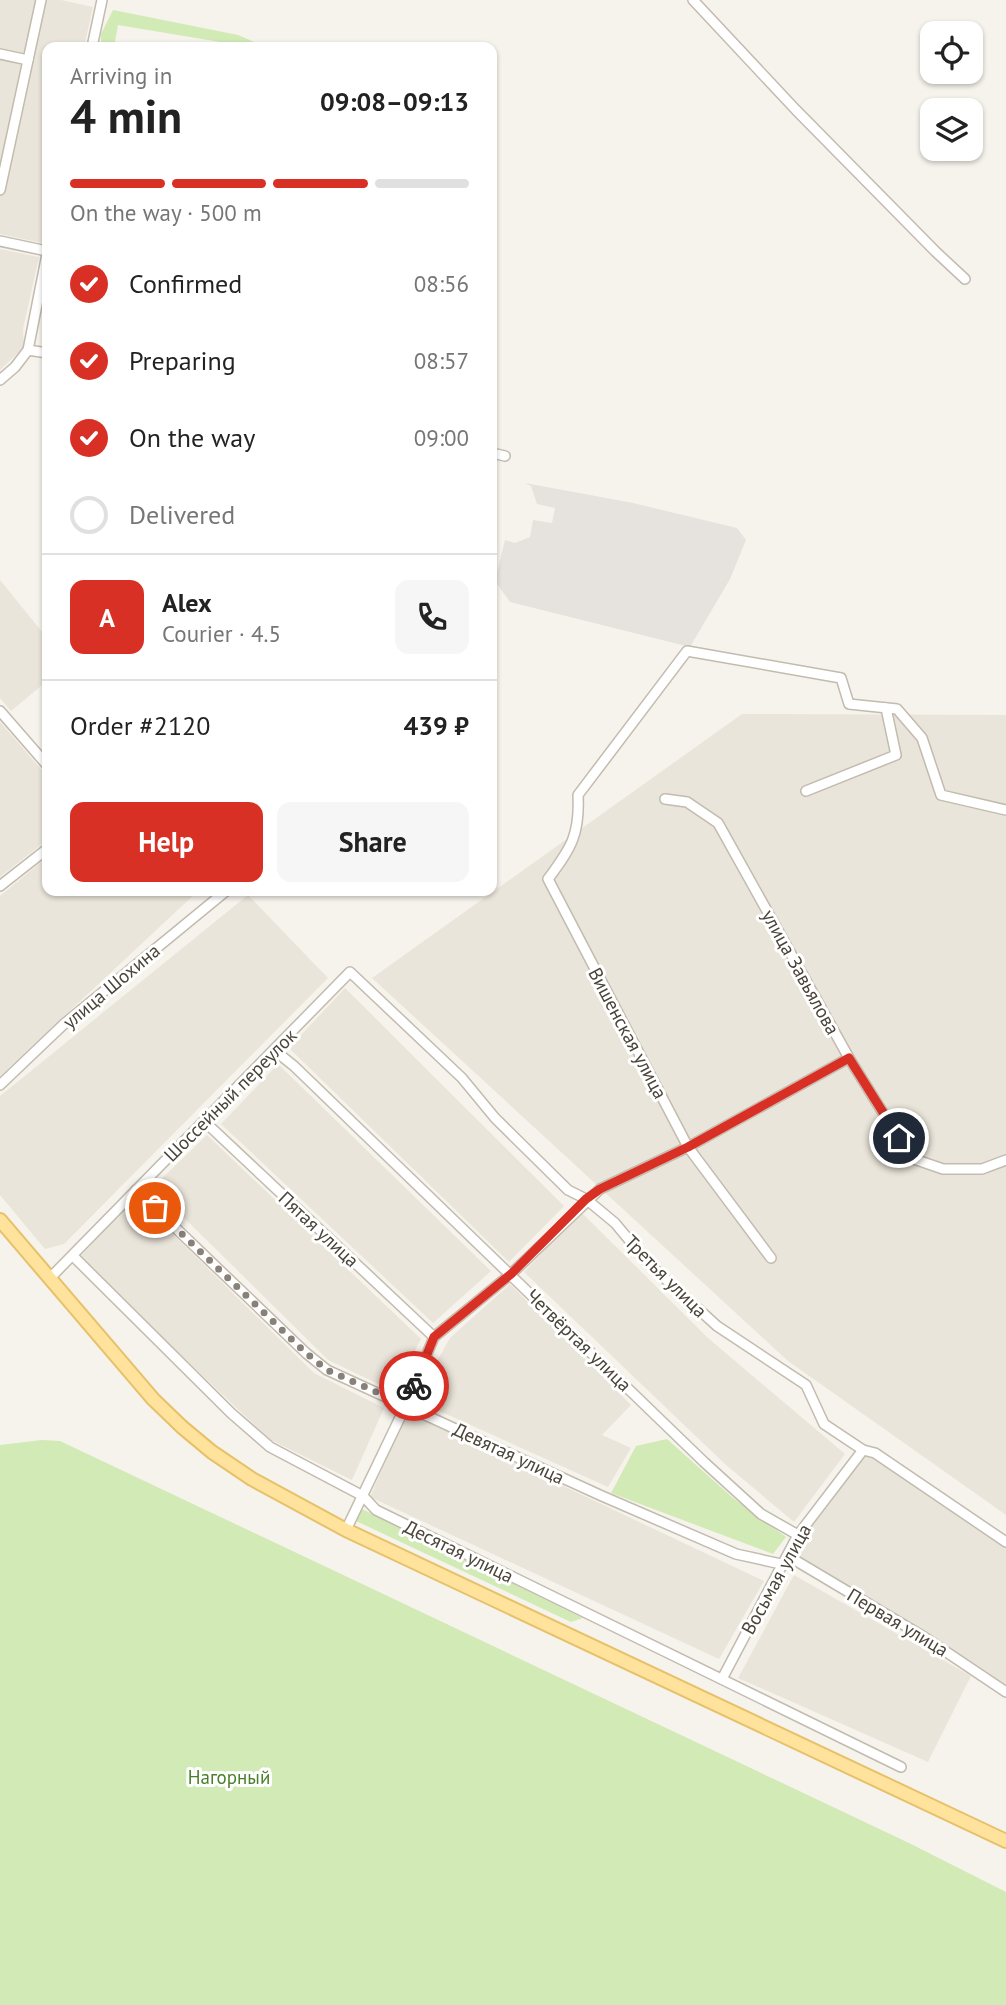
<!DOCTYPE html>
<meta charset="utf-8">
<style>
:root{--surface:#fff;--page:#f6f6f6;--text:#222;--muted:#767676;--line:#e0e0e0;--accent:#d93025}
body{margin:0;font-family:"PT Sans",sans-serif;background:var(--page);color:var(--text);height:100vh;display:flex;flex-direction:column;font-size:26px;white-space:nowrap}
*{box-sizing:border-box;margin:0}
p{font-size:23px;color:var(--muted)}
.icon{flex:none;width:38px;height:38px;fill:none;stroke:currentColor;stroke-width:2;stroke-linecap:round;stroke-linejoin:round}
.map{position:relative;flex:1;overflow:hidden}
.side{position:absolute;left:42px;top:42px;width:455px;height:854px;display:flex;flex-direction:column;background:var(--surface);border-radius:14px;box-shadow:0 2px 5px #0004}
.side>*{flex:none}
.fabs{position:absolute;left:920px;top:21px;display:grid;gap:14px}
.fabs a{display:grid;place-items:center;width:63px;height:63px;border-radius:14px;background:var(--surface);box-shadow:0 2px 5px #0004;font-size:35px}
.pin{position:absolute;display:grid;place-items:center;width:60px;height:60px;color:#fff;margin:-30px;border:4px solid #fff;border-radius:50%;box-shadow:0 2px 7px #0007}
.courier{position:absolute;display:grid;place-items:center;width:70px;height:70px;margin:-35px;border:5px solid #d93025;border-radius:50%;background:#fff;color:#222;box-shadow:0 2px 9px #0007}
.overview em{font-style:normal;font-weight:700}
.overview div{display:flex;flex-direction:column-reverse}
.overview{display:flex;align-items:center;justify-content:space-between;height:119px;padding:0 28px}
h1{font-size:46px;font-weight:700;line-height:52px}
.bar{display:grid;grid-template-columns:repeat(4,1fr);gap:10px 7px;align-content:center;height:84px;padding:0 28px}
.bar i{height:9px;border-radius:5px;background:var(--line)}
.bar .current{background:var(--accent)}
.bar p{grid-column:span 4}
.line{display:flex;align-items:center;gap:18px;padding:0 28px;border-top:2px solid var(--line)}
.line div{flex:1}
.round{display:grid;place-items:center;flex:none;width:74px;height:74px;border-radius:14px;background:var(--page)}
ol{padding:0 28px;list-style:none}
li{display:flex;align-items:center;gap:21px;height:77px}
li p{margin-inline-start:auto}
li .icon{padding:7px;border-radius:50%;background:var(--accent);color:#fff;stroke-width:4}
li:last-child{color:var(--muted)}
li i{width:38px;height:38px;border:4px solid var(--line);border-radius:50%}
.primary-button{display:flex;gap:14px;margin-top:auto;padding:14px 28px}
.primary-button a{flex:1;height:80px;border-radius:14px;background:var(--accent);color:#fff;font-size:28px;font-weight:700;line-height:80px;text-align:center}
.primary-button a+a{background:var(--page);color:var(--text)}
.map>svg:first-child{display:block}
.residential{fill:#eae5da}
.industrial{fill:#e6e2dd}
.green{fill:#d2eab5}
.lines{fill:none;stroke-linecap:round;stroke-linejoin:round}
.minor-casing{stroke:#c2bbae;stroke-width:12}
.major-casing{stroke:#e6c16a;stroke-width:16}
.minor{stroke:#fff;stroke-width:9}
.major{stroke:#ffe39c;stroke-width:12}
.done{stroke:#878178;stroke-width:7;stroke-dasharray:0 12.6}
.route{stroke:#d93025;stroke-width:9}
.labels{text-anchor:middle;stroke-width:6;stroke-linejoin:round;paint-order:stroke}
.street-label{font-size:19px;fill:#4b4439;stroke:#fff}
.park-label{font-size:19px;fill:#4a7f2a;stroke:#fff}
</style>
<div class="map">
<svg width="1006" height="2005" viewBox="0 0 1006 2005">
<rect width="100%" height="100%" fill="#f6f3ec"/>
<g class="residential">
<path d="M0 0H61L93 7 84 47H47V219L42 243 0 234Z"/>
<path d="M0 249 39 257 23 329 24 347 0 370Z"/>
<path d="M0 580 47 638V681L11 711 0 698Z"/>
<path d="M742 714 1006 715V1515L788 1361 372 978Z"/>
<path d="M0 722 47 776V840L0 877Z"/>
<path d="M47 857V891H198L0 1076V896Z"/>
<path d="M248 895 328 978 64 1244 45 1249 0 1195V1096Z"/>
<path d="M345 988 564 1206 509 1262 289 1048Z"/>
<path d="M278 1064 491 1271 433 1323 221 1124Z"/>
<path d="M207 1135 421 1339 393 1391 328 1360 153 1187Z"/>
<path d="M135 1197 314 1373 384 1408 352 1480 269 1439 79 1258Z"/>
<path d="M581 1212 708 1338 845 1454 794 1522 726 1465 524 1272Z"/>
<path d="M510 1284 631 1405 602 1435 631 1448 608 1487 415 1400 450 1338Z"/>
<path d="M407 1412 764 1581 719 1659 370 1497Z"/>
<path d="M863 1450 1006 1542V1692L788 1556Z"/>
<path d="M794 1575 971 1676 928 1762 738 1678Z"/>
</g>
<path class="industrial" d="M525 483 633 503 737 528 746 540 730 579 690 647 510 602 495 581 505 540 515 543 530 537 533 520 552 523 555 508 537 504 531 486Z"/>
<g class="green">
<path d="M113 10 238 35 266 47H234L232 44 118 25 114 47H101V34Z"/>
<path d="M667 1439 733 1498 786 1537 773 1554 611 1493 636 1446Z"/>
<path d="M42 1440 60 1441 909 1843 1006 1892V2005H0V1445Z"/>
<path d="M362 1509 583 1618 571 1622 356 1521Z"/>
</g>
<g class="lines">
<g class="minor-casing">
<g id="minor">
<path d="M693 0 796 110 936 252 965 279"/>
<path d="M92 47 102 0"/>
<path d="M0 54 28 60"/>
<path d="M0 190 41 0"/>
<path d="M0 241 47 251"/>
<path d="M28 350 47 353"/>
<path d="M0 380 15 367 28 350 47 254"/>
<path d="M492 453 505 456"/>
<path d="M0 711 47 765"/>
<path d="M806 791 896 755 886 708"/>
<path d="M665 799 687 802 718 823 849 1058 911 1158 943 1169H982L1006 1160"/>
<path d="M0 886 47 849"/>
<path d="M274 1050 294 1066 704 1462 761 1514 798 1535"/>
<path d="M0 1085 64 1024 226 891"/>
<path d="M204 1121 434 1337"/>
<path d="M136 1190 306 1353 327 1370 602 1496 736 1554 781 1564"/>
<path d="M73 1256 231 1413 270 1447 363 1496 376 1510 901 1767"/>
<path d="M771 1258 688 1147 548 879C571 848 580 835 578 795L687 651 841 678 849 704 897 709 922 738 941 795 1006 810"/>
<path d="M50 1278 350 972 462 1078 495 1118 568 1190 586 1199 615 1223 649 1264 717 1326 806 1385 824 1424 863 1450 875 1453 1006 1542"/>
<path d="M346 1530 406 1405 434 1337 511 1274 600 1189 688 1147 849 1058"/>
<path d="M788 1556 924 1637 1006 1692"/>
<path d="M722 1679 798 1535 863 1450"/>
</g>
</g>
<g class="major-casing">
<path id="major" d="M0 1220 153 1399 182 1427 212 1452 252 1479 346 1530 1006 1841"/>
</g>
<use href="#minor" class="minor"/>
<use href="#major" class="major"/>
</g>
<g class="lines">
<path class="done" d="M155 1208 306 1353 327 1370 406 1405 414 1386"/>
<path class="route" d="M414 1386 434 1337 511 1274 586 1199 600 1189 688 1147 849 1058 899 1138"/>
</g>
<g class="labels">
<g class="street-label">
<text transform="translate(801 972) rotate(61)" y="7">улица Завьялова</text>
<text transform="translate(111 986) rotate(-40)" y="7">улица Шохина</text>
<text transform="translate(628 1033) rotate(62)" y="7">Вишенская улица</text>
<text transform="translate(230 1095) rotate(-45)" y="7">Шоссейный переулок</text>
<text transform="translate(319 1229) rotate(43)" y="7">Пятая улица</text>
<text transform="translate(666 1276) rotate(45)" y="7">Третья улица</text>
<text transform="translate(579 1340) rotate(44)" y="7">Четвёртая улица</text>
<text transform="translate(509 1453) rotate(25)" y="7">Девятая улица</text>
<text transform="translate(459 1551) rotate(26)" y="7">Десятая улица</text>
<text transform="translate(776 1579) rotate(-61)" y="7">Восьмая улица</text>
<text transform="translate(898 1622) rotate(31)" y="7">Первая улица</text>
</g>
<g class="park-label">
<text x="229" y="1784">Нагорный</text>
</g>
</g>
</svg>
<div class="fabs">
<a><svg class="icon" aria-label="locate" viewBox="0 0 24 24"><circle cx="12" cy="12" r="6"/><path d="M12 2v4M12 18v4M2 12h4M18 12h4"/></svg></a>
<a><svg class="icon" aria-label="layers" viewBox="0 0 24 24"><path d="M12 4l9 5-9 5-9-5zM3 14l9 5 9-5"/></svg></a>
</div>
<div class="pin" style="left:155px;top:1208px;background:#ea580c"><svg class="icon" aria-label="bag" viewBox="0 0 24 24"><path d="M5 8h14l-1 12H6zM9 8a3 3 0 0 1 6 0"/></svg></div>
<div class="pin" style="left:899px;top:1138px;background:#1f2937"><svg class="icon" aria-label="home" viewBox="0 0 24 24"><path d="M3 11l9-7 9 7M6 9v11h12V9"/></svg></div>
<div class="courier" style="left:414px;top:1386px"><svg class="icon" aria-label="bike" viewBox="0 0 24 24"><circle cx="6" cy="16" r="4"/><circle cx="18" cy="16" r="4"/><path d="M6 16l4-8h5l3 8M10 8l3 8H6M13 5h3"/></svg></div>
<section class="side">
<div class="overview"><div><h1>4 min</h1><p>Arriving in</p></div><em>09:08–09:13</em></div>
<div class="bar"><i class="current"></i><i class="current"></i><i class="current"></i><i></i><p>On the way · 500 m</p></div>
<ol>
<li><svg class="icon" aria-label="check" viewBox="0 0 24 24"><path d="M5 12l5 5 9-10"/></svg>Confirmed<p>08:56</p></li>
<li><svg class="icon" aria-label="check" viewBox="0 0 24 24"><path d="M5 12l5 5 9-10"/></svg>Preparing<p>08:57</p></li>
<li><svg class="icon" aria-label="check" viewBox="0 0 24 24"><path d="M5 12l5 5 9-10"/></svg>On the way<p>09:00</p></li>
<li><i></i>Delivered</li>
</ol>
<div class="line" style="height:126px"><b class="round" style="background:var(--accent);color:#fff">A</b><div><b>Alex</b><p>Courier · 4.5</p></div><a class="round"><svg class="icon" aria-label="phone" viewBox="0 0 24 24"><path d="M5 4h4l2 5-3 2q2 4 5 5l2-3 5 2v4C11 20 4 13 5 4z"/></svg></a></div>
<div class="line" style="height:91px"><div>Order #2120</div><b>439 ₽</b></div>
<div class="primary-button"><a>Help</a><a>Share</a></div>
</section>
</div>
